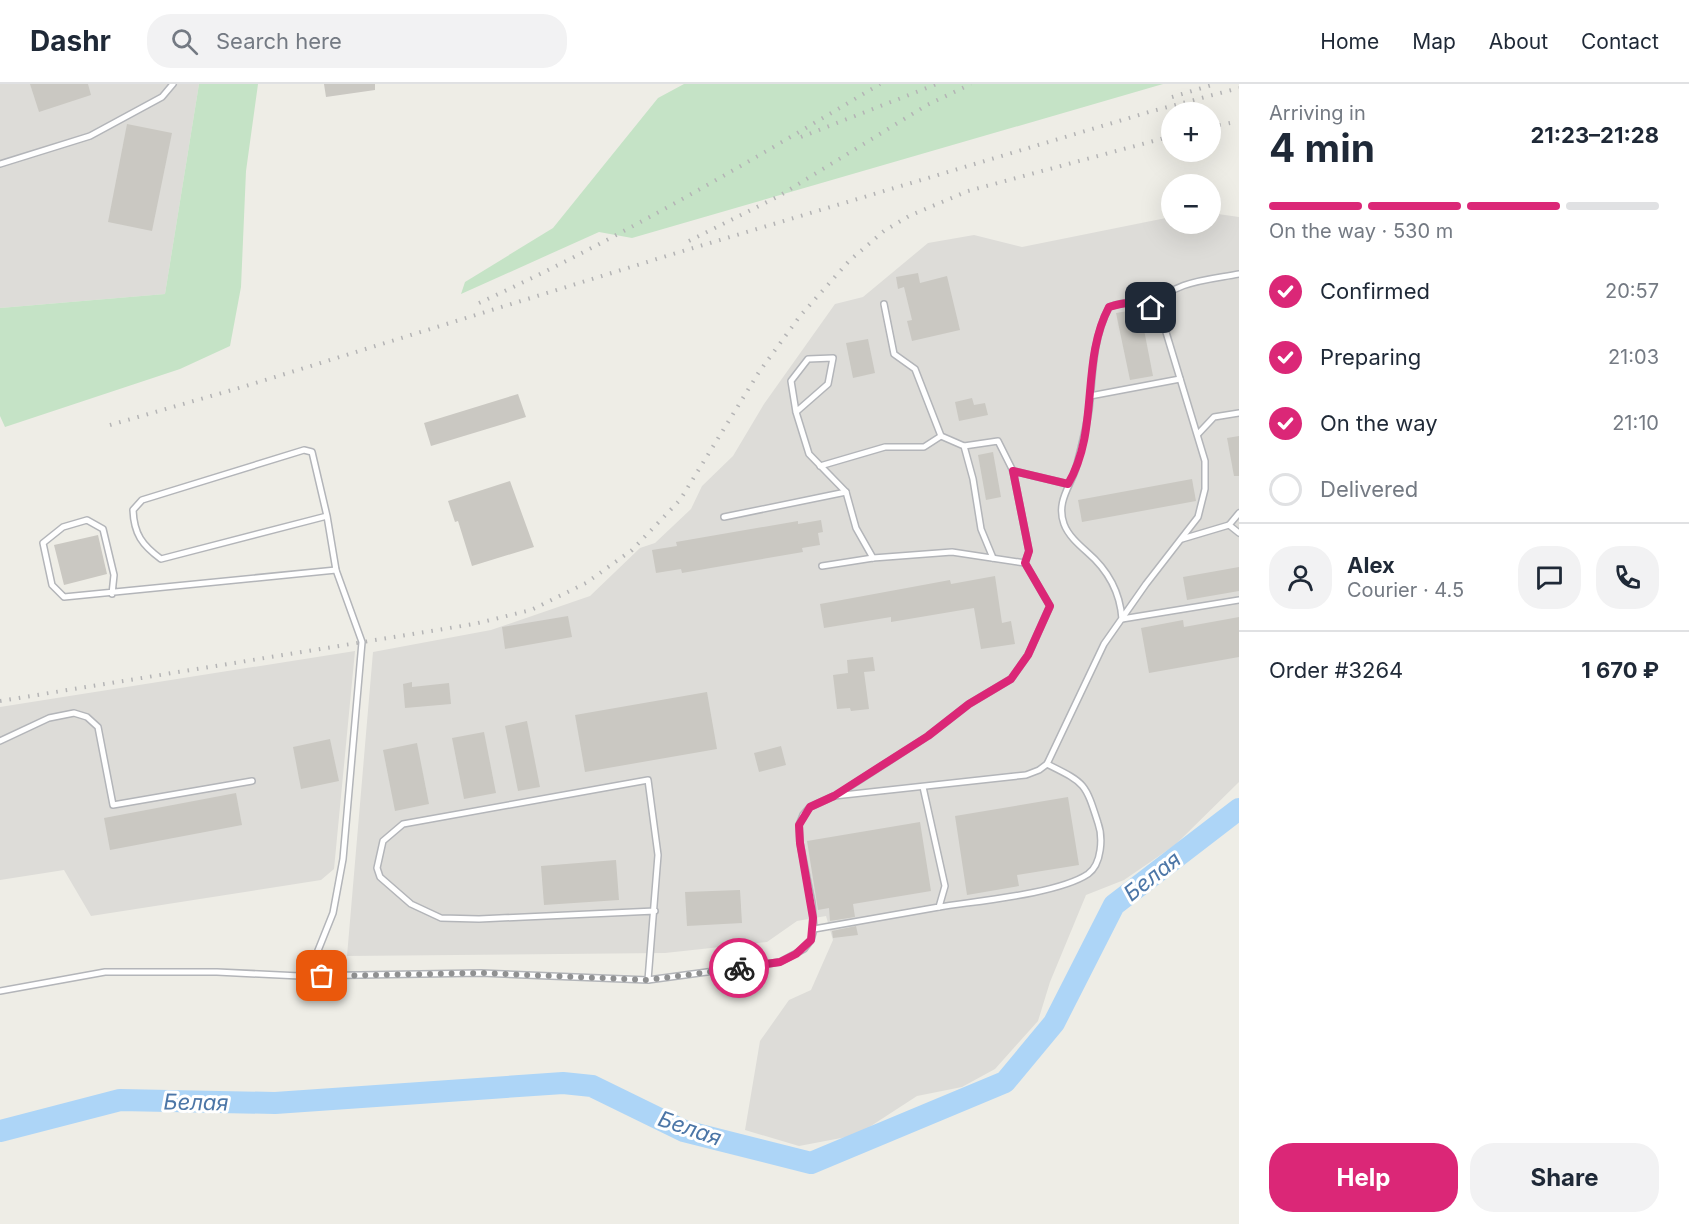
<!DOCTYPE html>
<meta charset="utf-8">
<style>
:root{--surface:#fff;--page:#f2f2f3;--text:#1f2937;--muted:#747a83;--line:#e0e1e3;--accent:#db2777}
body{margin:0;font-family:Inter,sans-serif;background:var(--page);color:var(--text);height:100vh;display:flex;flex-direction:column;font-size:22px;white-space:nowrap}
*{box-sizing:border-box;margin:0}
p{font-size:20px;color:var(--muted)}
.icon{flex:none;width:33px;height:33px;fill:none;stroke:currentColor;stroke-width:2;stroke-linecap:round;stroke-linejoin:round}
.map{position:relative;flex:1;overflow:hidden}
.side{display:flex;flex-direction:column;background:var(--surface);width:450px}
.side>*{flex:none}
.buttons{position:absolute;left:1161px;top:18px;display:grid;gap:12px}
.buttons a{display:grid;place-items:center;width:60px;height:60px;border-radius:50%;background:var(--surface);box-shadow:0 6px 24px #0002;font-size:30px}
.pin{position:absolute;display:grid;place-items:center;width:51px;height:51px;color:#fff;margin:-26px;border-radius:12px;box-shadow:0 3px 9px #0006}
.courier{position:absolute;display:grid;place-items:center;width:60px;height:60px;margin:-30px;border:4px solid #db2777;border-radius:50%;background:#fff;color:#222;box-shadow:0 2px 8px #0007}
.head em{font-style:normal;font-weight:700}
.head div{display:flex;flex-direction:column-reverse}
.head{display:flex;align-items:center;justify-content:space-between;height:102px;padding:0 30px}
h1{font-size:39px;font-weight:700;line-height:45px}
.bar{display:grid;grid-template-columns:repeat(4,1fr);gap:9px 6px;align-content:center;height:72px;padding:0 30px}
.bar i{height:8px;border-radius:4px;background:var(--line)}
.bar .selected{background:var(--accent)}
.bar p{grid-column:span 4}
.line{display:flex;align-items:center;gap:15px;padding:0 30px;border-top:2px solid var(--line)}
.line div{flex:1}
.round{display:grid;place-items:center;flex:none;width:63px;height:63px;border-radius:24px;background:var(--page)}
ol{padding:0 30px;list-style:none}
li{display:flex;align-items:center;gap:18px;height:66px}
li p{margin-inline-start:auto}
li .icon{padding:6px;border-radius:50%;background:var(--accent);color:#fff;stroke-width:4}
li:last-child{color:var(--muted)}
li i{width:33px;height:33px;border:3px solid var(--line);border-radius:50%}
.primary-button{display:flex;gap:12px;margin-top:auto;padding:12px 30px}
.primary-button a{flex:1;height:69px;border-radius:24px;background:var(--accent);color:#fff;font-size:24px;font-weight:700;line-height:69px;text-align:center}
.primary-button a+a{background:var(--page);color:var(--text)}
header{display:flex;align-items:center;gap:36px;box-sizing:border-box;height:84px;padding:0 30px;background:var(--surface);border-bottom:2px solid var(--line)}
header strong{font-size:28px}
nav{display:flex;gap:33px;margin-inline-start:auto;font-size:21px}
.search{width:420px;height:54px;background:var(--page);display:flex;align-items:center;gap:15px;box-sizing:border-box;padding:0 21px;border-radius:24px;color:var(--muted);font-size:22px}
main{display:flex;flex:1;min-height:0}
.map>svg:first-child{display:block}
.industrial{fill:#dddcd8}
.green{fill:#c5e3c6}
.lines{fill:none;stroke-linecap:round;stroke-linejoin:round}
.river{stroke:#add5f7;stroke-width:22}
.building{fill:#cac8c2}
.lane-casing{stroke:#b3b5b9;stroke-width:8}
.lane{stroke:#fff;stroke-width:5}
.rail{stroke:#b4b4b5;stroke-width:4;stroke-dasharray:1.5 8;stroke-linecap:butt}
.done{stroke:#909192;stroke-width:6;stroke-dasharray:0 10.8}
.route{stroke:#db2777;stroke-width:8}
.labels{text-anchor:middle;stroke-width:6;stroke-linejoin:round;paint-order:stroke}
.water-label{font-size:22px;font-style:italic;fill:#4c76a7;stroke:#fff}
</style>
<header>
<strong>Dashr</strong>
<div class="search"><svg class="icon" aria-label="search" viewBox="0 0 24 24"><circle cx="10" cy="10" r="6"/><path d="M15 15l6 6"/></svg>Search here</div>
<nav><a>Home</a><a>Map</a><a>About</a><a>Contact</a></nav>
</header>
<main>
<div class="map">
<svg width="1239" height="1140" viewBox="0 0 1239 1140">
<rect width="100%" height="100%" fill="#eeede6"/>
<g class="industrial">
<path d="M0 0H199L165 210 0 224Z"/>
<path d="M1211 129 1239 133V698L1175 761 1124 796 1086 811 1050 898 1038 937 995 985 962 1003 917 1012 857 1051 799 1062 745 1046 760 957 789 916 811 906 833 856 826 832 797 837 767 858 665 869 347 872 373 568 491 546 590 512 640 464 655 459 691 425 702 402 733 372 764 320 835 220 863 213 928 159 974 151 1022 163 1171 133 1172 140H1210Z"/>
<path d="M355 567 334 785 321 796 91 832 64 786 0 796V623Z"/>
</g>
<g class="green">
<path d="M199 0H258L246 87 241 203 230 262 180 285 5 343 0 332V224L165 210Z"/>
<path d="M684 0H1163L632 154 599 148 461 210 465 198 553 144 658 14Z"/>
</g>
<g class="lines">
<path class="river" d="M0 1047 120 1016 275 1019 563 999 592 1002 684 1047 811 1079 1005 998 1054 939 1114 821 1239 725"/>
</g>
<g class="building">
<path d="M30 0H88L91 11 39 28Z"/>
<path d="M324 0H375V6L326 13Z"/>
<path d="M127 40 172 49 152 147 108 138Z"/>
<path d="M918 189 920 199 947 192 960 246 912 257 907 237 912 236 904 203 898 205 896 193Z"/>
<path d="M1140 225 1153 292 1130 296 1116 229Z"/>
<path d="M868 255 875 289 853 294 846 259Z"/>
<path d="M518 310 526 333 431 362 424 339Z"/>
<path d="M972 314 974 321 985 319 988 331 959 337 955 318Z"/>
<path d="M1239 352V392H1234L1227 354Z"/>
<path d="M993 368 1001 413 986 416 978 371Z"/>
<path d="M1192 395 1196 417 1082 438 1078 416Z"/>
<path d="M510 397 534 463 472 482 458 437 455 438 448 417Z"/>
<path d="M821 436 823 448 818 449 820 461 802 464 803 468 682 489 681 485 656 489 652 466 677 462 676 458 798 437V440Z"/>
<path d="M98 451 107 490 64 501 54 461Z"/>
<path d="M1239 483V507L1187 516 1183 493Z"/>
<path d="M995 492 1002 539 1011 537 1015 560 981 565 974 524 891 538V533L824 544 820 520 950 496 951 500Z"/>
<path d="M568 532 572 553 505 565 502 543Z"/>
<path d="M1239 533V573L1149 589 1141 544 1183 536 1184 543Z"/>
<path d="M873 573 875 587 864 588 869 625 851 627 850 624 837 625 833 591 848 589 847 576Z"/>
<path d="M412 598V603L449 599 451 620 405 624 403 600Z"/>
<path d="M707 608 717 665 585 688 575 631Z"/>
<path d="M527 637 540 703 518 707 505 642Z"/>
<path d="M484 648 496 709 464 715 452 654Z"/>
<path d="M330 655 339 697 301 705 293 663Z"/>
<path d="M417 659 429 720 395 727 383 666Z"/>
<path d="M781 662 786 681 759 688 754 669Z"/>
<path d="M236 709 242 741 110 766 104 734Z"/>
<path d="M1068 713 1079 781 1017 791 1019 802 967 811 955 732Z"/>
<path d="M920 738 931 807 853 820 855 833 830 837 829 824 818 826 807 757Z"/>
<path d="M616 776 619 816 544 821 541 782Z"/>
<path d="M740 806 742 839 687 842 685 808Z"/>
<path d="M856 842 858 851 833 854 832 847Z"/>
</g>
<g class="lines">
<g class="lane-casing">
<g id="lane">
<path d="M0 80 90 52 162 13 173 0"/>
<path d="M884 220 894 270 915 285 941 352 964 362 973 395 981 445 993 474"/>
<path d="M1151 224C1172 197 1208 196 1239 190"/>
<path d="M1090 312 1180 295"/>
<path d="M796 328 828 300 833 274 808 275 791 297 796 328 809 370 846 408 856 444 873 474"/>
<path d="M1198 350 1214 333 1239 329"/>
<path d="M964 362 998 357 1013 387 1029 467 1025 479"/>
<path d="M820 382 885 363H924L941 352"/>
<path d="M1013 387 1068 400"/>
<path d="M724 433 846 408"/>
<path d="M1229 441 1239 449"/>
<path d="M1182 455 1229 441 1239 429"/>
<path d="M822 482 873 474 952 468 1025 479 1050 522 1028 571 1011 595 969 620 928 652 835 712"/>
<path d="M112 510 114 491 103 445 87 436 63 443 43 459 52 501 64 513 336 486"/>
<path d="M1122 535 1239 516"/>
<path d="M0 657 49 634 74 629 87 633 98 643 113 721 252 697"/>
<path d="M939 823C976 817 1058 810 1088 790 1102 780 1103 753 1098 739 1085 698 1085 699 1047 680"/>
<path d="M814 845 939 823 945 802 923 703"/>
<path d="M300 892 313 879 333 829 343 775 362 558 336 486 327 432 312 368 304 366 142 416 133 426C134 450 142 461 161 475L327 432"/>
<path d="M648 896 658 771 648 696 403 740 383 757 377 784 380 793 411 820 441 834 479 835 655 827"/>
<path d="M0 907 105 888H217L300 892 481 889 648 896 780 878 804 865 811 856 814 845 812 819 800 759 799 741 803 731 810 723 834 712 1026 691 1039 686 1047 680 1104 560 1146 500 1198 433 1205 405V377L1162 235C1144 216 1133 215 1109 223 1092 256 1093 290 1089 326 1086 345 1081 364 1076 384 1070 403 1056 418 1064 440 1068 451 1078 460 1087 468 1108 486 1120 507 1122 535"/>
</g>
</g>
<use href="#lane" class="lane"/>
<g class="rail">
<path d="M1172 13 1215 0"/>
<path d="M1210 43 1230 39"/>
<path d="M801 53 937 0"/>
<path d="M689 157 779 112 927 21 971 0"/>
<path d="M479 219C617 156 749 78 880 0"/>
<path d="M110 341 246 302 673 170 1149 28 1239 4"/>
<path d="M0 617 474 540 531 526 586 499 632 466 680 416 759 288 800 232 849 177 884 147 909 132 968 107 1172 52"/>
</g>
</g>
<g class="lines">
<path class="done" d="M322 892 481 889 648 896 739 884"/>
<path class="route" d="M739 884 780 878 796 870 811 856 813 834 800 759 799 741 810 723 834 712 928 652 969 620 1011 595 1028 571 1050 522 1025 479 1029 467 1013 387 1068 400C1100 346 1080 278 1109 223 1125 218 1135 217 1151 224"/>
</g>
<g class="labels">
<g class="water-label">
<text transform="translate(1152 792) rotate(-38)" y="8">Белая</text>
<text transform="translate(196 1018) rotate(1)" y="8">Белая</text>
<text transform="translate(690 1044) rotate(19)" y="8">Белая</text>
</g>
</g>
</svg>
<div class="buttons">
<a>+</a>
<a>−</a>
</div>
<div class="pin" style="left:322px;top:892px;background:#ea580c"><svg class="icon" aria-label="bag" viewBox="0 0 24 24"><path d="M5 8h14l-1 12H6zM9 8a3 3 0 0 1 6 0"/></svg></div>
<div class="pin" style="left:1151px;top:224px;background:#1f2937"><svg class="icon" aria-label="home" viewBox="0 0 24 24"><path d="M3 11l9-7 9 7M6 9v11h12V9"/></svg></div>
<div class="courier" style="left:739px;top:884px"><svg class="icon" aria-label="bike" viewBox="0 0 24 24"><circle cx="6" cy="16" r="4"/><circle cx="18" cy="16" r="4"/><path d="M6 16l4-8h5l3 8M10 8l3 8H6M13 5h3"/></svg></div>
</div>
<section class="side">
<div class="head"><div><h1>4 min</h1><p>Arriving in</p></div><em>21:23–21:28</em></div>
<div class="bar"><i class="selected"></i><i class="selected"></i><i class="selected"></i><i></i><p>On the way · 530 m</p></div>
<ol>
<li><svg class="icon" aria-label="check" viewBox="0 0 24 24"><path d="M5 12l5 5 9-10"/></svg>Confirmed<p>20:57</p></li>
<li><svg class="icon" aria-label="check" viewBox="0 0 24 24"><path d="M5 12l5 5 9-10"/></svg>Preparing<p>21:03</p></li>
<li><svg class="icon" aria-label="check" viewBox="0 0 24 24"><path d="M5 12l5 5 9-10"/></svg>On the way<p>21:10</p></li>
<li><i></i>Delivered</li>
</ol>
<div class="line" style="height:108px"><a class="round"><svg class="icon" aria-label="person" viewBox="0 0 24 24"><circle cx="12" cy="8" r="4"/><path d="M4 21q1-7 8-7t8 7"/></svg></a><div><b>Alex</b><p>Courier · 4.5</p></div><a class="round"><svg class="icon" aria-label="chat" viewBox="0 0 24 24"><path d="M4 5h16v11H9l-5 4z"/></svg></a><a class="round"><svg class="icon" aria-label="phone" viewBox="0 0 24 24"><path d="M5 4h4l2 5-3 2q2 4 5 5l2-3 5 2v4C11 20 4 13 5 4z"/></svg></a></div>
<div class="line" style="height:78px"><div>Order #3264</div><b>1 670 ₽</b></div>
<div class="primary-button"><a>Help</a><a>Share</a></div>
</section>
</main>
